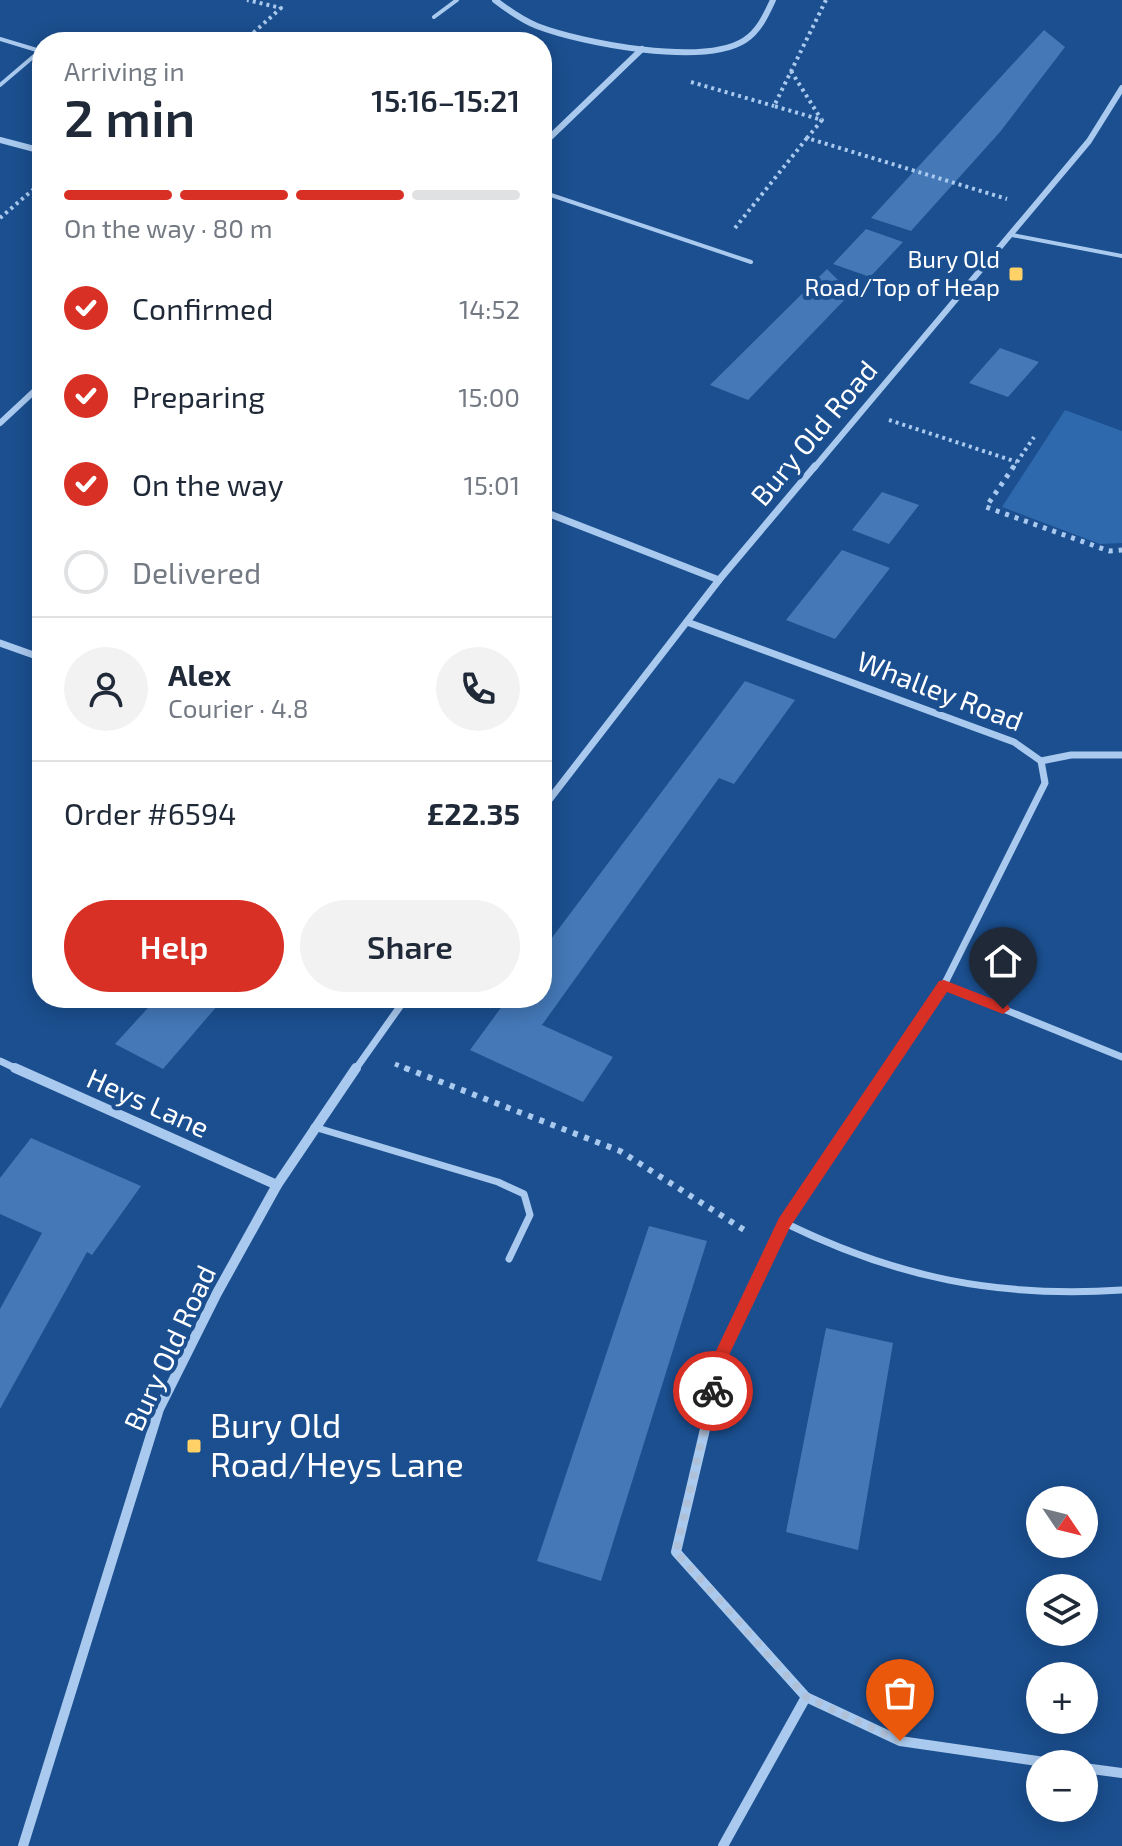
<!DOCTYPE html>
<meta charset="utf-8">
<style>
:root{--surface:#fff;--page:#f2f2f3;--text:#1f2937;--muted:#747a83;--line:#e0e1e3;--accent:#d93025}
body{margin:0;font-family:"Exo 2",sans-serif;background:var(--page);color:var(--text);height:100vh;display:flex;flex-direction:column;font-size:30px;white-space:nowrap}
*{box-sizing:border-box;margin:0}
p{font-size:26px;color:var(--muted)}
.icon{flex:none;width:44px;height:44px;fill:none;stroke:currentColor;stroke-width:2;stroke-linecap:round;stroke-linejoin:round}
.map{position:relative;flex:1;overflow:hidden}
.details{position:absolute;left:32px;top:32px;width:520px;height:976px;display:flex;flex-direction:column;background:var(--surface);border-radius:32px;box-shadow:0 4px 20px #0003}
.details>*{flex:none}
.needle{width:52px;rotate:125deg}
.buttons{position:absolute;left:1026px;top:1486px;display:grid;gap:16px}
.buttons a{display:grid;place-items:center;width:72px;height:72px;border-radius:50%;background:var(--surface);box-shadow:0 4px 20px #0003;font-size:40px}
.pin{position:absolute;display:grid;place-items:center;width:68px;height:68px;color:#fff;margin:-82px -34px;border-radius:50% 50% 50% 0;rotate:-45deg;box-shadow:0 0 8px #0007}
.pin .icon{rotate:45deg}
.courier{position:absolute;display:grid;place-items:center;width:80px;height:80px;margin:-40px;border:6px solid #d93025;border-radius:50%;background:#fff;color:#222;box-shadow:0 2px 10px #0007}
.head em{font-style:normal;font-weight:600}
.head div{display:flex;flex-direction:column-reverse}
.head{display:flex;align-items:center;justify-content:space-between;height:136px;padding:0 32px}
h1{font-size:52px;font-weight:600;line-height:60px}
.bar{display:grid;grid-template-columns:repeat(4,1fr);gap:12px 8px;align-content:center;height:96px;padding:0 32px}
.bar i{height:10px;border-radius:6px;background:var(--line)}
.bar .selected{background:var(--accent)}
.bar p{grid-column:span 4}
.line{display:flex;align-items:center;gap:20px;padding:0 32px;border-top:2px solid var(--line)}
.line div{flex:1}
.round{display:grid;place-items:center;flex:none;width:84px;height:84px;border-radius:42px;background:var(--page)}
ol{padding:0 32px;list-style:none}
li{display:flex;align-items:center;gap:24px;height:88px}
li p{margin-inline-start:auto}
li .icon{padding:8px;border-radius:50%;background:var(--accent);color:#fff;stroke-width:4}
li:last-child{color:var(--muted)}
li i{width:44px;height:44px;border:4px solid var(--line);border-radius:50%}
.cta{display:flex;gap:16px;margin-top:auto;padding:16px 32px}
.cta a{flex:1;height:92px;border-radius:48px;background:var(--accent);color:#fff;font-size:32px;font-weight:600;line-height:92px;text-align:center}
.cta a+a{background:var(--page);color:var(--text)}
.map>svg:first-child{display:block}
.green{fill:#2e69ad}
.building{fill:#4478b7}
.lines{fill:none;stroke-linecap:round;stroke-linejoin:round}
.path-far2{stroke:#a9c9ee;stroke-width:4;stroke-dasharray:3 4;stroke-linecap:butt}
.path-far1{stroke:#a9c9ee;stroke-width:5;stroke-dasharray:4 6;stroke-linecap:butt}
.path{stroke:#a9c9ee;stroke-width:6;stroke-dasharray:5 7;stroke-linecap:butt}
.lane-far1{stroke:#a9c9ee;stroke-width:4}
.lane{stroke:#a9c9ee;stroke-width:7}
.street-far2{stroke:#a9c9ee;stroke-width:6}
.street-far1{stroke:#a9c9ee;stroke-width:7}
.street{stroke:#a9c9ee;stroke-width:10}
.route{fill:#d93025}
.done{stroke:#afc1d8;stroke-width:8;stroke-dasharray:0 14.4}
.poi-dot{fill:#ffd166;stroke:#1b4f8f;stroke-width:3}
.labels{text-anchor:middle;stroke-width:8;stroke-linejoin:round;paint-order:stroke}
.far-poi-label{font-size:24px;fill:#fff;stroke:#1b4f8f;text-anchor:end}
.street-label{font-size:28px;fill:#fff;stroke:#1b4f8f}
.near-poi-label{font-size:34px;fill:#fff;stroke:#1b4f8f;text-anchor:start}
</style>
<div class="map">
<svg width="1122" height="1846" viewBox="0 0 1122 1846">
<rect width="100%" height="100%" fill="#1b4f8f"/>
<path class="green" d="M1065 410 1122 431V543L1100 544 1002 507Z"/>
<g class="building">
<path d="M1044 30 1065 47 1000 132 911 231 871 218Z"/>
<path d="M866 229 903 242 870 277 833 264Z"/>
<path d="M827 269 851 293 748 400 710 385Z"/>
<path d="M1000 348 1039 362 1008 397 969 383Z"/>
<path d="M882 492 919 505 889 544 852 530Z"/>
<path d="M842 550 890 568 835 639 786 620Z"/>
<path d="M745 681 795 700 734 784 719 778 542 1025 613 1057 583 1102 470 1050 508 998H542V951Z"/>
<path d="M157 998H224L163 1069 115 1044Z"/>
<path d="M31 1138 141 1186 92 1255 87 1252 0 1409V1309L42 1233 0 1214V1178Z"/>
<path d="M649 1226 707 1241 601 1581 537 1561Z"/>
<path d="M826 1328 893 1343 858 1550 786 1532Z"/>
</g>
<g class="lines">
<g class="path-far2">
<path d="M826 0 774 106 822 120 807 138 1007 199"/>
<path d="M243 42 281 8 247 0"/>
<path d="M791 71 821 119"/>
<path d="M691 82 774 106"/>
<path d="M0 218 42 182"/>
<path d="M735 228 807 138"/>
<path d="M889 420 1017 462"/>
<path d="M1013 468 1034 437"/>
</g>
<g class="path-far1">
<path d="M1014 466 986 507 1109 551 1122 550"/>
<path d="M395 1064 410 1070"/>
</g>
<path class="path" d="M405 1068 620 1151 749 1233"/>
<g class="lane-far1">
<path d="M434 17 457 0"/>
<path d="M0 39 40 51 0 85"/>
<path d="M542 192 751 262"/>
<path d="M1012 235 1122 256"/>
</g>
<g class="lane">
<path d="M314 1127 498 1182 524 1194 530 1215 509 1259"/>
<path d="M785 1223C897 1278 998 1298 1122 1290"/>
</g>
<g class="street-far2">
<path d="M495 0C508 10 522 20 537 26 581 43 704 67 745 40 759 31 766 15 773 0"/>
<path d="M0 140 42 151"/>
<path d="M542 145 642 49"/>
<path d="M0 423 42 384"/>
<path d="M814 468 1089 141 1122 88"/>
</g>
<g class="street-far1">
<path d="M542 511 719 580"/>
<path d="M687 622 1014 742 1041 761 1045 783 944 985 887 1070"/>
<path d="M0 643 42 658"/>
<path d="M1041 761 1071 755H1122"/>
<path d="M542 809 719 580 815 466"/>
<path d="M944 985 1122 1057"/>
<path d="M0 1061 19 1070"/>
<path d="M355 1070 406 998"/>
</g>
<g class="street">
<path d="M15 1068 277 1185"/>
<path d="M889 1068 785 1223 723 1353 676 1552 806 1697 900 1741 1058 1764"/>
<path d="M1084 1768 1122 1773"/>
<path d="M23 1846 159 1409 217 1293 277 1185 356 1068"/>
<path d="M723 1846 806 1697"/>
</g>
</g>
<path class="route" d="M944 980 1008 1005 1010 1009 1003 1014 947 992 790 1227 730 1353 719 1396H708L706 1391 715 1353 779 1218 939 981Z"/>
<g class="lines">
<path class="done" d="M713 1391 676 1552 806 1697 900 1741"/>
</g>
<g class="poi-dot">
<rect x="1008" y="266" width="16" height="16" rx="4"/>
<rect x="186" y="1438" width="16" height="16" rx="4"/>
</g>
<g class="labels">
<g class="far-poi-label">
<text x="1000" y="268">Bury Old<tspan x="1000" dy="28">Road/Top of Heap</tspan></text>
</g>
<g class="street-label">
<text transform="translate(814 433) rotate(-50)" y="10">Bury Old Road</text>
<text transform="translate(940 691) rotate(21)" y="10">Whalley Road</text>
<text transform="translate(148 1103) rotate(24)" y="10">Heys Lane</text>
<text transform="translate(170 1348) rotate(-65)" y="10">Bury Old Road</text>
</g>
<g class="near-poi-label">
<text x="210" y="1438">Bury Old<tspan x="210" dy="39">Road/Heys Lane</tspan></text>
</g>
</g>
</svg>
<div class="buttons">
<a><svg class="needle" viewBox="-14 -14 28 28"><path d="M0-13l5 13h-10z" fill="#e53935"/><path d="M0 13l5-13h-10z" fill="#747a83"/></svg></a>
<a><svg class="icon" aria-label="layers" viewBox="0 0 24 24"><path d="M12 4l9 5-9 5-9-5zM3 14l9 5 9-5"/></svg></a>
<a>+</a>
<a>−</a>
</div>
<div class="pin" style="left:900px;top:1741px;background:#ea580c"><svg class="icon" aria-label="bag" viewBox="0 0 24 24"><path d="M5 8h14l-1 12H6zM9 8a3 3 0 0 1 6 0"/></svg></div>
<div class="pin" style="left:1003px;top:1009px;background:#1f2937"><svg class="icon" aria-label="home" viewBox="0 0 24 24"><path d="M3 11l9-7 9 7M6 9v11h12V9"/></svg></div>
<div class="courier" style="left:713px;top:1391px"><svg class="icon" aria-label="bike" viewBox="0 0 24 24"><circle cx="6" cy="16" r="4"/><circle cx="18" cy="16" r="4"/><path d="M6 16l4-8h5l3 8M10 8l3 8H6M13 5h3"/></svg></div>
<section class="details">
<div class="head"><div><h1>2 min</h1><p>Arriving in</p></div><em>15:16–15:21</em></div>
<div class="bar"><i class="selected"></i><i class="selected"></i><i class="selected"></i><i></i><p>On the way · 80 m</p></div>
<ol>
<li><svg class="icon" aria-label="check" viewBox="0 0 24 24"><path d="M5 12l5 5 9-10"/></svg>Confirmed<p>14:52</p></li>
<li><svg class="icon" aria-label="check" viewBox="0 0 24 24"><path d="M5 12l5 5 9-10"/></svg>Preparing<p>15:00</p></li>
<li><svg class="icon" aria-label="check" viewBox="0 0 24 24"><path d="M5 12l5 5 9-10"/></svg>On the way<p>15:01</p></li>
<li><i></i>Delivered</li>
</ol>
<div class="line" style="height:144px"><a class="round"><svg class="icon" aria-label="person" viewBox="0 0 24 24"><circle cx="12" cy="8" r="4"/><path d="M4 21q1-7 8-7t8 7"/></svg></a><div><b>Alex</b><p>Courier · 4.8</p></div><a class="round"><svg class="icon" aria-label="phone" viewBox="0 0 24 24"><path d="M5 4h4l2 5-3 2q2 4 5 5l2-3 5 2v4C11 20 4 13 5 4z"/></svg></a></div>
<div class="line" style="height:104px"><div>Order #6594</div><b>£22.35</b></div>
<div class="cta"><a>Help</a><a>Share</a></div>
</section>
</div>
